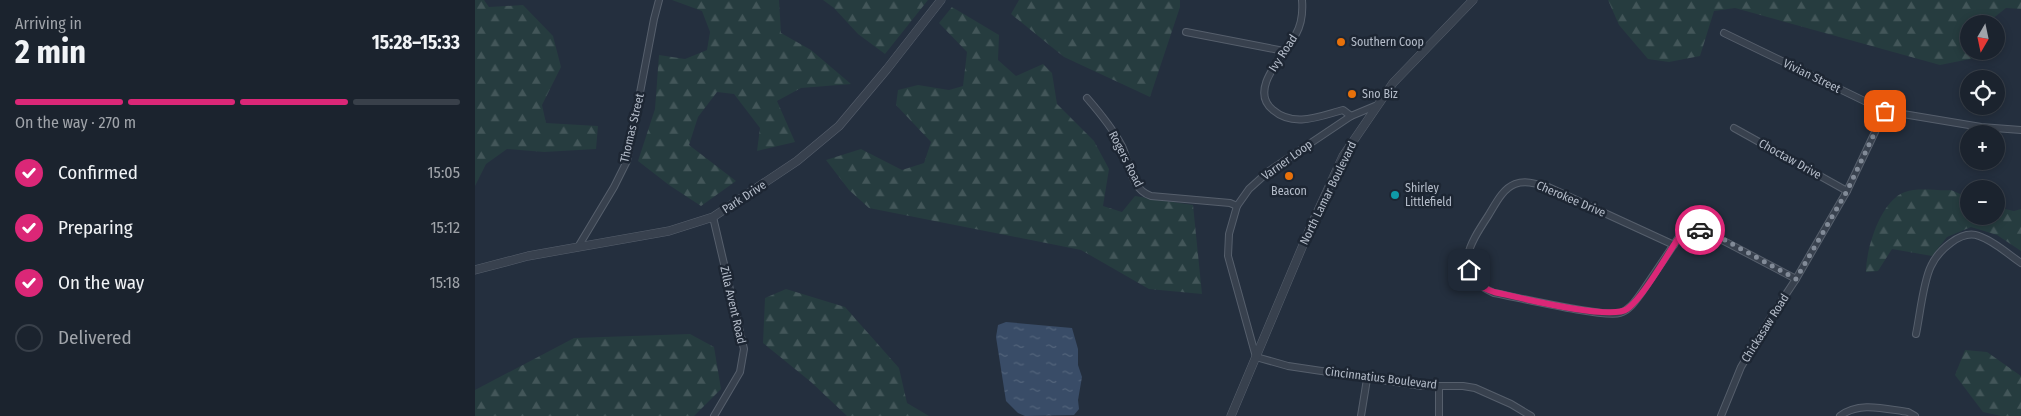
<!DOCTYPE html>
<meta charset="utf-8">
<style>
:root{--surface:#1b232e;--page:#282f3a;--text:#f1f3f6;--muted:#a0a4aa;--line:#39404a;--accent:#db2777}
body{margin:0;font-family:"Fira Sans Condensed",sans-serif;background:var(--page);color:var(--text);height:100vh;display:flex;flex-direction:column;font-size:19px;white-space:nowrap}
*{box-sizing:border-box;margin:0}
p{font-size:16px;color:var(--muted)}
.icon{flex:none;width:28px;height:28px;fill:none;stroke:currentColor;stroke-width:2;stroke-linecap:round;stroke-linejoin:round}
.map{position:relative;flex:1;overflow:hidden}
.side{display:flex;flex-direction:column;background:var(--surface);width:475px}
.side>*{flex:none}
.needle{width:32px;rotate:189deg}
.buttons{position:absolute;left:1485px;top:15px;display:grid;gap:10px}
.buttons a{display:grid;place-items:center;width:45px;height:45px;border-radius:50%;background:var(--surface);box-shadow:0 2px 8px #0003,0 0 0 1px var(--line);font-size:25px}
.pin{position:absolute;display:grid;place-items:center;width:42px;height:42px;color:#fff;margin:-21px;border-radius:10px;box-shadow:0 2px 8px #0006}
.courier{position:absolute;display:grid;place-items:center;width:50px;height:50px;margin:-25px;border:4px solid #db2777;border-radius:50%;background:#fff;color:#222;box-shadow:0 1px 6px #0007}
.head em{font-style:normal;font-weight:700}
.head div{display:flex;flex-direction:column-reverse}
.head{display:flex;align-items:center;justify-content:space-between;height:85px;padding:0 15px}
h1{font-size:32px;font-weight:700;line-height:38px}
.bar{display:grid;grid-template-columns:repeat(4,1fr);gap:8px 5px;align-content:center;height:60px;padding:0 15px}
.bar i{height:6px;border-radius:4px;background:var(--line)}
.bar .on{background:var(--accent)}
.bar p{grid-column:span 4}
ol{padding:0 15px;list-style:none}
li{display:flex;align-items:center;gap:15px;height:55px}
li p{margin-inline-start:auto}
li .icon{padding:5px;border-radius:50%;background:var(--accent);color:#fff;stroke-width:4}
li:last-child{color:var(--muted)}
li i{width:28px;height:28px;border:2px solid var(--line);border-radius:50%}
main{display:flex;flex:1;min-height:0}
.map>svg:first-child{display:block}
.forest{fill:url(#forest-firs)}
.water{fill:url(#water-ripples)}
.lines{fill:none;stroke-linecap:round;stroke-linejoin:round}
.minor-casing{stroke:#565f6c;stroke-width:8}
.tertiary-casing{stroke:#565f6c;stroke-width:9}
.minor{stroke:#38414e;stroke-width:6}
.tertiary{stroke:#38414e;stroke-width:8}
.done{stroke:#828b98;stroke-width:5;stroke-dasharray:0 9}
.route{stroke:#db2777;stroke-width:6}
.food-dot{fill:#e8710a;stroke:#1d2633;stroke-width:2}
.culture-dot{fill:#0f9aa8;stroke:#1d2633;stroke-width:2}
.labels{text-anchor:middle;stroke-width:5;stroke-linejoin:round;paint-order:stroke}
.poi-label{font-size:12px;fill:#b4bcc9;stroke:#1d2633;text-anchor:start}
.street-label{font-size:12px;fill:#b4bcc9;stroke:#1d2633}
</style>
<main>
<section class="side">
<div class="head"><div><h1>2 min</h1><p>Arriving in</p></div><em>15:28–15:33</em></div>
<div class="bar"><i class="on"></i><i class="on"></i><i class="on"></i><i></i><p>On the way · 270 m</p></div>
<ol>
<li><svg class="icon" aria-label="check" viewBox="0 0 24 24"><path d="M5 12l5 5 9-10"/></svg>Confirmed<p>15:05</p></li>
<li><svg class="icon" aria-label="check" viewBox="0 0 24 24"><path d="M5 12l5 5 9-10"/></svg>Preparing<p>15:12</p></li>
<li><svg class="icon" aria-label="check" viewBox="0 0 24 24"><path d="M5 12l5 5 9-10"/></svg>On the way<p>15:18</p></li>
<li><i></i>Delivered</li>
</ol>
</section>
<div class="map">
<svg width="1546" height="416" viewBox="0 0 1546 416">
<defs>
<pattern id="forest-firs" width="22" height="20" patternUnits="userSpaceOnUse" patternTransform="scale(1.25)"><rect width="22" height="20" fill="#263c3f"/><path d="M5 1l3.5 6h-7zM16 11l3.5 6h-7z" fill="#435659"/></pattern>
<pattern id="water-ripples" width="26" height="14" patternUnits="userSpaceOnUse" patternTransform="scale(1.25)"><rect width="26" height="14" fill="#394c67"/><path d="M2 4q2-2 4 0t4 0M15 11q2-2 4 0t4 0" fill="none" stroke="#53647b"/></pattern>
</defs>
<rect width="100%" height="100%" fill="#242f3e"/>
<g class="forest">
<path d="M0 0H9L14 7 48 5 78 36 86 67 67 105 71 123 123 126 121 149 69 152 32 149 11 164 0 186Z"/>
<path d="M197 0H304L306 33 336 50 376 84 326 88 302 101 320 142 282 151 285 128 259 94 242 92 223 117 214 145 261 181 226 206 194 185 163 161 180 109 184 55 210 59 232 50 235 32 227 11Z"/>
<path d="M348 0H453L410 54 383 34 359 8Z"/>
<path d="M544 0H705V7L675 97 589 57 536 14Z"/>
<path d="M1133 0H1546V9L1531 8 1511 24H1494V51H1501L1500 58 1465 65 1260 8 1239 11 1225 56 1194 62 1173 59 1144 25Z"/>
<path d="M477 7 524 35 523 60 541 76 568 64 577 73 582 104 619 141 634 169 628 206 647 212 660 196 718 205 727 294 674 289 606 250 394 208 374 190 351 160 386 149 427 170 449 163 456 142 421 105 423 90 443 85 474 90 488 86 492 52 464 23Z"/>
<path d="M1476 190 1494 198V216H1521V207L1539 211 1546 209V251L1522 235 1496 227 1472 237 1457 256 1417 249 1403 271 1391 272C1391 248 1406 200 1430 192 1443 187 1462 191 1476 190Z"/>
<path d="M311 289 370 307 424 368 432 403 454 416H372L336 382 288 343 290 298Z"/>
<path d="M215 334 239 347 246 389 219 416H0V390L99 338Z"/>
<path d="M1490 350 1512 352 1546 376V416H1526L1508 412 1480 375Z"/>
</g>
<path class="water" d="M531 322 597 328 603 349V365L607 377 603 400 604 409 599 415 550 416 543 413 531 401 521 337 523 325Z"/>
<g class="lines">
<g class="minor-casing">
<g id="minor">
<path d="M827 0C828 12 827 23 821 34 811 54 772 89 798 110 819 128 845 116 868 110L876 116"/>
<path d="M711 32 809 51"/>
<path d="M1249 33 1410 111 1506 127 1546 130"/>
<path d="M612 98C625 113 638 129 647 146 655 163 655 189 676 196L755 203 762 206"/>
<path d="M900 106 876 116 794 171 774 189 762 206 754 234 753 256 781 357 813 366 947 386H988L1000 388 1036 404 1056 416"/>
<path d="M1259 128 1372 191"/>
<path d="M238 217 269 349 265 372 239 416"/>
<path d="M1199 245 1073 187C1062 184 1051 180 1040 184 1027 189 1020 205 1013 216 994 245 975 274 1019 293 1041 297 1129 318 1145 313 1155 310 1161 300 1167 292L1204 237 1213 232 1228 230 1321 279"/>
<path d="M103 247 139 187 152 161 179 19 184 0"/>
<path d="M1441 334C1445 315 1448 282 1456 266 1463 251 1486 229 1504 236 1519 241 1533 254 1546 263"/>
<path d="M964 387V416"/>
<path d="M886 416 892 379"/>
<path d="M1246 416 1266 367 1294 320 1321 279 1372 191 1410 111"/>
<path d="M1365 416C1384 401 1410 409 1433 412L1440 416"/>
</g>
</g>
<g class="tertiary-casing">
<g id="tertiary">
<path d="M0 270 53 256 194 231 238 217 322 161 364 126 412 69 466 0"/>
<path d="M756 416 836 226 868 156 918 83 998 0"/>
</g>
</g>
<use href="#minor" class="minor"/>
<use href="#tertiary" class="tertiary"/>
</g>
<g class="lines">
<path class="done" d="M1225 230 1237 233 1321 279 1372 191 1410 111"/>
<path class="route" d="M994 270C998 283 1007 288 1019 292 1042 297 1136 321 1152 309 1167 299 1192 255 1204 237L1213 232 1225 230"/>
</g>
<g class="food-dot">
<circle cx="866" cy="42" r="5"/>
<circle cx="877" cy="94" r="5"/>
<circle cx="814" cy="176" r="5"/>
</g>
<circle class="culture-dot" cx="920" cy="195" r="5"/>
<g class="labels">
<g class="poi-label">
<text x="876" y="46">Southern Coop</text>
<text x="887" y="98">Sno Biz</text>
<text x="930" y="192">Shirley<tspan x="930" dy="14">Littlefield</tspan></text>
<text x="814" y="195" text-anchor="middle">Beacon</text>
</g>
<g class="street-label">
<text transform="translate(808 53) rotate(-57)" y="4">Ivy Road</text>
<text transform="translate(1337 76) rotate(26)" y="4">Vivian Street</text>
<text transform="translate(157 128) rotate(-77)" y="4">Thomas Street</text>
<text transform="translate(651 159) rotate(63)" y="4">Rogers Road</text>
<text transform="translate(1315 159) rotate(29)" y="4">Choctaw Drive</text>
<text transform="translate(812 160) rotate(-36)" y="4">Varner Loop</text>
<text transform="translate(853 193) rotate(-64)" y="4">North Lamar Boulevard</text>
<text transform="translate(269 197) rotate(-33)" y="4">Park Drive</text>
<text transform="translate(1096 199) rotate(23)" y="4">Cherokee Drive</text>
<text transform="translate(258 305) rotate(77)" y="4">Zilla Avent Road</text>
<text transform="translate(1290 328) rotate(-58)" y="4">Chickasaw Road</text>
<text transform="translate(906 378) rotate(7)" y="4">Cincinnatius Boulevard</text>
</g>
</g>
</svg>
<div class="buttons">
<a><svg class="needle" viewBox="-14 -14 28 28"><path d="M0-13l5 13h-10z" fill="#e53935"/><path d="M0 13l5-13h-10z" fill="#a0a4aa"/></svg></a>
<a><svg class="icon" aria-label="locate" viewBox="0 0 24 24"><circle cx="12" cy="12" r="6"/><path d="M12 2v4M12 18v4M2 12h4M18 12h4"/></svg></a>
<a>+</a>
<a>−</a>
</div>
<div class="pin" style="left:1410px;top:111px;background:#ea580c"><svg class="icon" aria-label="bag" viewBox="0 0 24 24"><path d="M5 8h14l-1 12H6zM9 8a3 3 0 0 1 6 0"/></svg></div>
<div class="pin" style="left:994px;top:270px;background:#1f2937"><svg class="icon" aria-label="home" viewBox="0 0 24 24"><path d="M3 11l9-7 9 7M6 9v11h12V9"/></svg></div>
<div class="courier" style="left:1225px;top:230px"><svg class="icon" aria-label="car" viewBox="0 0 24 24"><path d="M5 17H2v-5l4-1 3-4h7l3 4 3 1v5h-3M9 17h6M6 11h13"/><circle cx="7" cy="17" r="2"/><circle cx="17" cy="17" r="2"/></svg></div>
</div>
</main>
